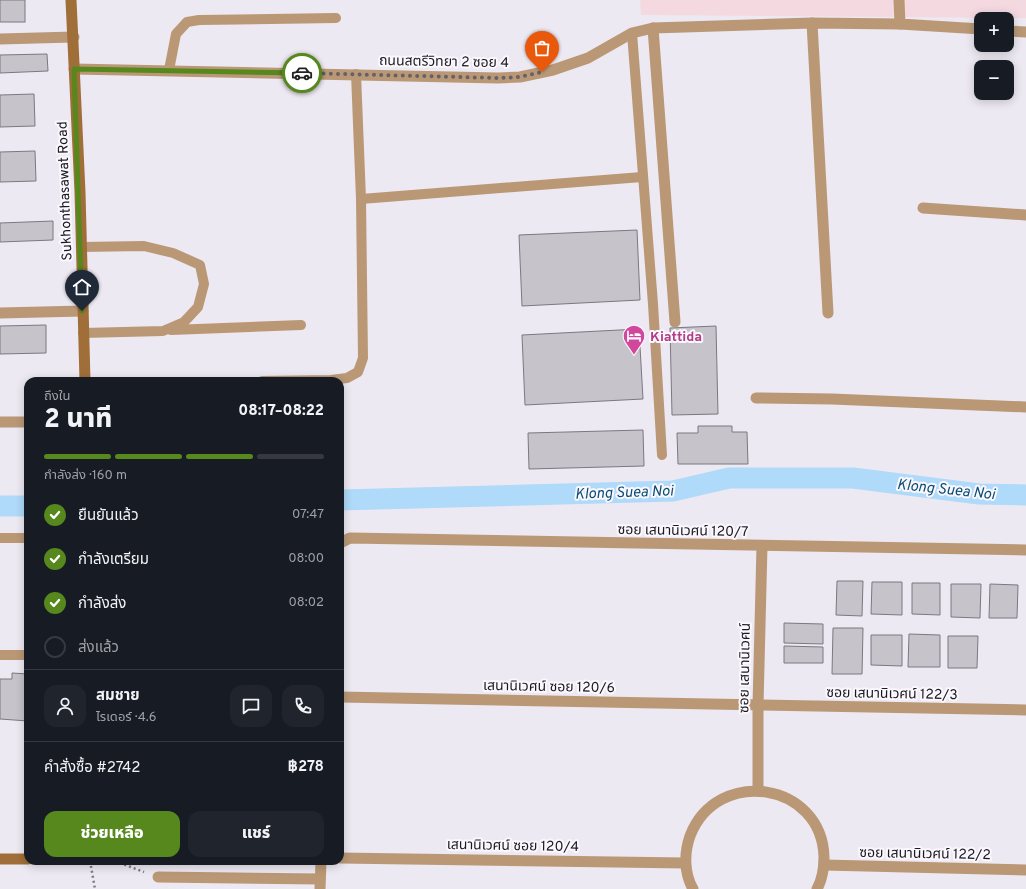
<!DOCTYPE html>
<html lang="th">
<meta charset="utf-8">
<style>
:root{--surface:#171b24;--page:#20242c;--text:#f1f3f6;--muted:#9ea1a6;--line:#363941;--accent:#56881d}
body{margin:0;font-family:Overpass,"Noto Sans Thai",sans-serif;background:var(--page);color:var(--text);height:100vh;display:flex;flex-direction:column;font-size:15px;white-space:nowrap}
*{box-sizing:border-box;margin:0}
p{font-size:13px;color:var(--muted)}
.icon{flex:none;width:22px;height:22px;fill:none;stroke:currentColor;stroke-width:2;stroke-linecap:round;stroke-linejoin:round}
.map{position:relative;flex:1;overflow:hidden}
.panel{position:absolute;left:24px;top:377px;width:320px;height:488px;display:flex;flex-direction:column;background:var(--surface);border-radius:12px;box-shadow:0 2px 10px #0003}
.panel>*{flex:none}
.buttons{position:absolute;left:974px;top:12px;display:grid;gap:8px}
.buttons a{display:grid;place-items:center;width:40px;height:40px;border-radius:8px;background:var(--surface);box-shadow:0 2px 10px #0003;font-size:20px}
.pin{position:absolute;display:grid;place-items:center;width:34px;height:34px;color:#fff;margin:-41px -17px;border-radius:50% 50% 50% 0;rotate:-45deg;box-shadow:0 0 4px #0007}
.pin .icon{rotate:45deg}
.courier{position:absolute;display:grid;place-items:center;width:40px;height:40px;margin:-20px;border:3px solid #56881d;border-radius:50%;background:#fff;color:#222;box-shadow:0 1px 5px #0007}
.summary em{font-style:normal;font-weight:800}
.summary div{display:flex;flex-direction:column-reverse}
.summary{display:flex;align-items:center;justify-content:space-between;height:68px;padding:0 20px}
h1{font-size:26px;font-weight:800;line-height:30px}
.bar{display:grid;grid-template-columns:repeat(4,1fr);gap:6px 4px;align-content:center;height:48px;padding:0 20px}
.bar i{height:5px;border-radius:3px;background:var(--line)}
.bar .selected{background:var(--accent)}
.bar p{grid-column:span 4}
.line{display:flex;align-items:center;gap:10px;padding:0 20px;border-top:1px solid var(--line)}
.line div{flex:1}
.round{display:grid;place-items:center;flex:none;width:42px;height:42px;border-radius:12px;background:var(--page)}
ol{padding:0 20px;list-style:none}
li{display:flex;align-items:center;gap:12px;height:44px}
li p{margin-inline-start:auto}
li .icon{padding:4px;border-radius:50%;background:var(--accent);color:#fff;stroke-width:4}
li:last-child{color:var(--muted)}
li i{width:22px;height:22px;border:2px solid var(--line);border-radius:50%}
.button{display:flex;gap:8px;margin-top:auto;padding:8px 20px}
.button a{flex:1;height:46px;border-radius:12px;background:var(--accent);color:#fff;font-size:16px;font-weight:800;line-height:46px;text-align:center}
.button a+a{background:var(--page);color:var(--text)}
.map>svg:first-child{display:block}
.commercial{fill:#f4dae0}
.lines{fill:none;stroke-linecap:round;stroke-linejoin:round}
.canal{stroke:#afdaf9;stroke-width:21}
.building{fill:#c7c3cb;stroke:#7c7880}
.path{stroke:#7d7a80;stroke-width:2.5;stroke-dasharray:2 3;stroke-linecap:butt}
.service{stroke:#ba9876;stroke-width:10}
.minor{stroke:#ba9876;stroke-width:11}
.tertiary{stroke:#ba9876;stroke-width:11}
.secondary{stroke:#a06e39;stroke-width:11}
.done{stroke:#646267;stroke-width:4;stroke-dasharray:0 7.2}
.route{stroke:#56881d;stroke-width:5}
.labels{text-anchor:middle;stroke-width:4;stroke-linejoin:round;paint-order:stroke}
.street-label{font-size:14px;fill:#1a191c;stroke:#faf7fe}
.hotel-label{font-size:14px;font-weight:bold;fill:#b23c85;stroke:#faf7fe;text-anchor:start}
.water-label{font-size:15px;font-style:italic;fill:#094d71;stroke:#faf7fe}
</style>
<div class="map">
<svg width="1026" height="889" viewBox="0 0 1026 889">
<rect width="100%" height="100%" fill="#ede9f2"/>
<path class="commercial" d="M640 0H1026V18L641 15Z"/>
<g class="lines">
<g class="canal">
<path d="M340 500 673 491 729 478H853L979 494 1026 495"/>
<path d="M0 506H28"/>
</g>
</g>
<g class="building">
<rect x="0" y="0" width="25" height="22"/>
<path d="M47 54 48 71 0 73V55Z"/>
<path d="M34 94 35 126 0 127V95Z"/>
<path d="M35 151 36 181 0 182V152Z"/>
<path d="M53 221V240L0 242V223Z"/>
<path d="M637 230 640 300 522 306 519 235Z"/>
<path d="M46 325V353L0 354V326Z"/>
<path d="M716 326 718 414 672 415 670 328Z"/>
<path d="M639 329 643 399 525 405 522 335Z"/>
<path d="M698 426H732V432H747L748 464H678L677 433H698Z"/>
<path d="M643 430 644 466 529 469 528 433Z"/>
<path d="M837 581H863L862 616 836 615Z"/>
<path d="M872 582H902V615L871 614Z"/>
<path d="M912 583H940V615L912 614Z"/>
<path d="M951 584H981L980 618 951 617Z"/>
<path d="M990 584 1018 585 1017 618H989Z"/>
<path d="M784 623 823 624V644L784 643Z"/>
<path d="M833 628H863L862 674H832Z"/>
<path d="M909 634 940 635V667H908Z"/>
<path d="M871 635H902V666L871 665Z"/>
<path d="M948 636H978L977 668H948Z"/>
<path d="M784 646 823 647V663H784Z"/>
<path d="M12 673 28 674V721L0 719V679H12Z"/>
</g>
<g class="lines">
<g class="path">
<path d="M90 861 95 889"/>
<path d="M115 861 144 872"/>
</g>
<g class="service">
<path d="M632 33 653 304 662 455"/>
<path d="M169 70 176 34 187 22 199 20 336 18"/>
<path d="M361 199 642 177"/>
<path d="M81 247 144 246 173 253 200 265 204 284 198 307 184 322 163 331 83 333"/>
<path d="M171 330 301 325"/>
<path d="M262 381 331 380 347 378 358 372 363 358 361 199 356 74"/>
<path d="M0 538H28"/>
<path d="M0 655H28"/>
</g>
<g class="minor">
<path d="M812 23 828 313"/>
<path d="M653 28 675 322"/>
<path d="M0 39 74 37"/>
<path d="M74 69 498 78 520 77 553 70 588 58 632 33 653 28 812 23 900 24"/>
<path d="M923 208 1026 215"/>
<path d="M0 313 83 311"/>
<path d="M756 398 832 399 1026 407"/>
<path d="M0 422H28"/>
<path d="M340 543 350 538 1026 550"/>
<path d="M340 697 1026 710"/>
<path d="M758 791V705L762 546"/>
<path d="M340 858 685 863"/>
<path d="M824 865 1026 870"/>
<path d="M158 877 320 879"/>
<path d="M320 889 321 861"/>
<path d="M693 889C684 873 684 853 690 836 717 766 822 782 824 857 824 867 822 880 817 889"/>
</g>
<g class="tertiary">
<path d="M899 0 900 24 981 29"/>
<path d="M1007 31 1026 32"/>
</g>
<g class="secondary">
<path d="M71 0 80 192 85 381"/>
<path d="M0 859H28"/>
</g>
</g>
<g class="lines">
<path class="done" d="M302 73 498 78 520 77 542 72"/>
<path class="route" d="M82 311 74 69 302 73"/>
</g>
<defs>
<g id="hotel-pin" transform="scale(1.15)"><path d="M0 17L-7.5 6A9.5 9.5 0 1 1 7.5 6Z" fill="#d1479c" stroke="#faf7fe"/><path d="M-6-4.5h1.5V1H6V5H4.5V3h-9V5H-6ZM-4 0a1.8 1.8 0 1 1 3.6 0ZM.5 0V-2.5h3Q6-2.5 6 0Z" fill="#fff"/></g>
</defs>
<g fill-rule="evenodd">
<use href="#hotel-pin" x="634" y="336"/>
</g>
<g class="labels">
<g class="street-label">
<text transform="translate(444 61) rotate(1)" y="5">ถนนสตรีวิทยา 2 ซอย 4</text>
<text transform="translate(64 191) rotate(-92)" y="5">Sukhonthasawat Road</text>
<text transform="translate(683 530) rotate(1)" y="5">ซอย เสนานิเวศน์ 120/7</text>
<text transform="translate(744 668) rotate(-89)" y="5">ซอย เสนานิเวศน์</text>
<text transform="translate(549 686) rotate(1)" y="5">เสนานิเวศน์ ซอย 120/6</text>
<text transform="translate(892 693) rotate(1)" y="5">ซอย เสนานิเวศน์ 122/3</text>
<text transform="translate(513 845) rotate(1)" y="5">เสนานิเวศน์ ซอย 120/4</text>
<text transform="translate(925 853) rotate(1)" y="5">ซอย เสนานิเวศน์ 122/2</text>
</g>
<g class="hotel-label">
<text x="650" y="341">Kiattida</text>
</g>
<g class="water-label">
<text transform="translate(946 489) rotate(6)" y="5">Klong Suea Noi</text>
<text transform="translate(624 492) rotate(-2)" y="5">Klong Suea Noi</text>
</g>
</g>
</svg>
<div class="buttons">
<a>+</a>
<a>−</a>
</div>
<div class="pin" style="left:542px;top:72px;background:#ea580c"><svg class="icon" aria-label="bag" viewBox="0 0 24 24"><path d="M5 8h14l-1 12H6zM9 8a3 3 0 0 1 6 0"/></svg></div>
<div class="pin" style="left:82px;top:311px;background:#1f2937"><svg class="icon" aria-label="home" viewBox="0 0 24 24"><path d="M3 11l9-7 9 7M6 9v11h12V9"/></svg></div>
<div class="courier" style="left:302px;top:73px"><svg class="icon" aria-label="car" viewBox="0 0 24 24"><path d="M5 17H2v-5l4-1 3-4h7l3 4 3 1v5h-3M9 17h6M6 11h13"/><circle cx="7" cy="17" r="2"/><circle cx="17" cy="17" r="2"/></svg></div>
<section class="panel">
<div class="summary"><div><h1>2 นาที</h1><p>ถึงใน</p></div><em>08:17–08:22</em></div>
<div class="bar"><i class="selected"></i><i class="selected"></i><i class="selected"></i><i></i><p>กำลังส่ง · 160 m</p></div>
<ol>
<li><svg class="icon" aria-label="check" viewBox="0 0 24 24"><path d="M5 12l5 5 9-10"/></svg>ยืนยันแล้ว<p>07:47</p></li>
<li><svg class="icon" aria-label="check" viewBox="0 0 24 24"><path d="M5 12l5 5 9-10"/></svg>กำลังเตรียม<p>08:00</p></li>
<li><svg class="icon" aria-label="check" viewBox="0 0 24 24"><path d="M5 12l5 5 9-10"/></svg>กำลังส่ง<p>08:02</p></li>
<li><i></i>ส่งแล้ว</li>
</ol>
<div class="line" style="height:72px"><a class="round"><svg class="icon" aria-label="person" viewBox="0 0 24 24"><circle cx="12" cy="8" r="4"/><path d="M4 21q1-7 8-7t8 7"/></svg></a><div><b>สมชาย</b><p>ไรเดอร์ · 4.6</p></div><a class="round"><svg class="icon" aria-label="chat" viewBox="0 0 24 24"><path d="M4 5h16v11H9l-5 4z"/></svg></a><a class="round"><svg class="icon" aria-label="phone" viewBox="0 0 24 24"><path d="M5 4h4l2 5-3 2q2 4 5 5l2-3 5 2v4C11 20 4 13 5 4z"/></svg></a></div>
<div class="line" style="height:52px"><div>คำสั่งซื้อ #2742</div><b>฿278</b></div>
<div class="button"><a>ช่วยเหลือ</a><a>แชร์</a></div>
</section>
</div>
